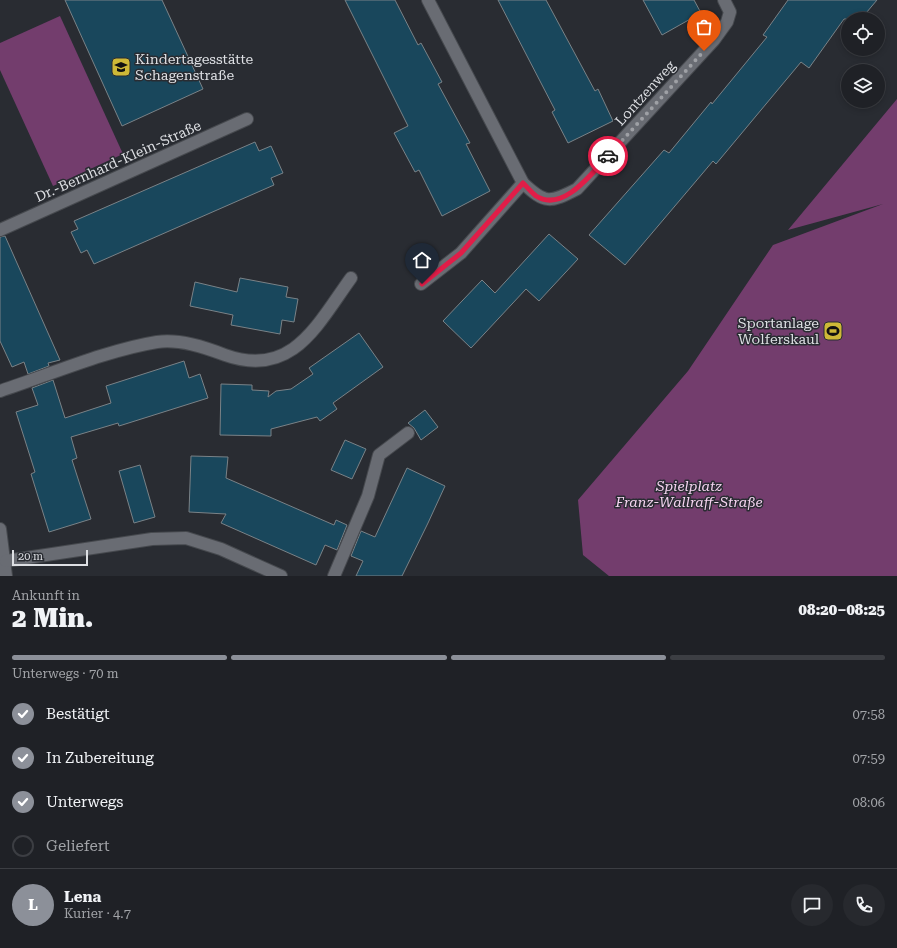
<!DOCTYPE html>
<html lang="de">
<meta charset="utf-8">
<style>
:root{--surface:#1f2126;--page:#27292e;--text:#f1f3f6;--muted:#a1a3a7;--line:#3c3e43;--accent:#8c9099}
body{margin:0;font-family:"Roboto Serif",serif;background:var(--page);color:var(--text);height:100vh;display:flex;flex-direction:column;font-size:15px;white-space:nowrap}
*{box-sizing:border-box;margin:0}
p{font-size:13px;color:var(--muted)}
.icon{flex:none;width:22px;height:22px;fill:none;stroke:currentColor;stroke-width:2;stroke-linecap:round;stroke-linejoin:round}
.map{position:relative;height:576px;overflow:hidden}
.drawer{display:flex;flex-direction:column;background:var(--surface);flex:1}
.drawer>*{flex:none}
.tools{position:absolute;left:841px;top:12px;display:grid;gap:8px}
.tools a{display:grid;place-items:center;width:44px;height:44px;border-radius:50%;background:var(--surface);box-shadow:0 2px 6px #0003,0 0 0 1px var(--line);font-size:20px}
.scale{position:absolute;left:12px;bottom:10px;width:76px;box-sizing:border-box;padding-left:4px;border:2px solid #dddfe3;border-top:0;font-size:11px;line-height:14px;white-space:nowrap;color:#dddfe3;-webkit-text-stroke:3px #292c32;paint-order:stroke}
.pin{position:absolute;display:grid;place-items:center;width:34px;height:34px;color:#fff;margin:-41px -17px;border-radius:50% 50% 50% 0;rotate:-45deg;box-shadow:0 0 4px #0007}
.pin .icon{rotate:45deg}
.courier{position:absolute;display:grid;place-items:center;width:40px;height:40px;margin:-20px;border:3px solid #e11d48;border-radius:50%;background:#fff;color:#222;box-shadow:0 1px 5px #0007}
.headline em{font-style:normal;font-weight:800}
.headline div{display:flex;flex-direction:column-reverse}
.headline{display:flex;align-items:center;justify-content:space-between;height:68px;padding:0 12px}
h1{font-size:26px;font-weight:800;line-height:30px}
.bar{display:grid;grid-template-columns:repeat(4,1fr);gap:6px 4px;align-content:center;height:48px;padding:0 12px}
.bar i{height:5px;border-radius:3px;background:var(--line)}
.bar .active{background:var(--accent)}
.bar p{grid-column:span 4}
.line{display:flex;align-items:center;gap:10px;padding:0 12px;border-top:1px solid var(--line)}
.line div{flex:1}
.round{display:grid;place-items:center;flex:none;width:42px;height:42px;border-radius:21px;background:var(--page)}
ol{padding:0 12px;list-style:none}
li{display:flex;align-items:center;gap:12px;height:44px}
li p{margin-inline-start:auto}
li .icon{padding:4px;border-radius:50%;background:var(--accent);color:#fff;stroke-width:4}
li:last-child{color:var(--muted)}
li i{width:22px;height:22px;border:2px solid var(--line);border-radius:50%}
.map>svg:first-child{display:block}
.green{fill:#733d6d}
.building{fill:#19475c;stroke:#7a8287}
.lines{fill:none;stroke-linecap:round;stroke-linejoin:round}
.minor-casing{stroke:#46494e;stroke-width:14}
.minor{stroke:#696c73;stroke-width:12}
.done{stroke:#9ea0a5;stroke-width:4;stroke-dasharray:0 7.2}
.route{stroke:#e11d48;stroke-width:5}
.labels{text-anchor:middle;stroke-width:3;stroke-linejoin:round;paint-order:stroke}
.poi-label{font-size:14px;fill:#dddfe3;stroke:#292c32;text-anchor:start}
.street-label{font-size:14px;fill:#dddfe3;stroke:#292c32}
.park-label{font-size:14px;font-style:italic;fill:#f6d4f1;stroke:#292c32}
</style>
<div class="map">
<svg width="897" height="576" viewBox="0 0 897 576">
<rect width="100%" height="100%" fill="#292c32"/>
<g class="green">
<path d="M60 16 123 154 53 186 0 70V43Z"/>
<path d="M897 99V576H609L583 555 578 500 688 371 773 245 883 204 788 230Z"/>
</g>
<g class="building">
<path d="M65 0H162L203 89 122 126Z"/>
<path d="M345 0H395L418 45 421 43 442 82 438 84 470 143 466 144 490 191 442 216 419 170 415 172 394 133 408 126Z"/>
<path d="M498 0H546L595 91 598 89 613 121 568 143 552 112 555 110Z"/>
<path d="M643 0H694L701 13 662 35Z"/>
<path d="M788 0H877L861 19H844L809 68 801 62 716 164 713 161 625 265 589 235 664 150 669 153 711 102 712 104 767 37 763 35Z"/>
<path d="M255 142 259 151 271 146 283 173 271 178 274 185 94 264 87 250 81 253 71 232 78 229 74 221Z"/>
<path d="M549 234 578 259 539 301 526 289 471 348 443 321 482 280 495 293Z"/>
<path d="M5 236 60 360 48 363 49 366 28 374 24 362 12 367 0 341V237Z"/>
<path d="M240 278 288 287 286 297 298 299 294 322 282 320 280 334 231 325 233 315 190 306 195 282 237 292Z"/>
<path d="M359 333 383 367 333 403 337 409 320 421 317 417 271 429V436L220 435 221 384 252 385V390L269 391 268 397 276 391 291 389 313 374 309 368Z"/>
<path d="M184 361 189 378 200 374 208 398 119 426 118 423 71 437 77 458 72 460 91 519 49 532 31 474 35 472 16 412 38 405 32 388 53 380 65 418 111 403 106 386Z"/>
<path d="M425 410 438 427 421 440 414 428 408 423Z"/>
<path d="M345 440 366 449 352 479 331 470Z"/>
<path d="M191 456 228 457 226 478 334 525 336 520 347 525 337 550 325 545 316 565 221 523 226 514 189 512Z"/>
<path d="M140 465 155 517 134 523 119 471Z"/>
<path d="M407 468 445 486 428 523 402 576H356L363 561 351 556 361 531 375 537Z"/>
</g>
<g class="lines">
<g class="minor-casing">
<g id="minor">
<path d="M428 0 523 183C545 204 550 203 577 189L714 40 727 22 730 12 724 0"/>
<path d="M0 230 247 119"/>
<path d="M421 284 461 253 523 183"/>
<path d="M0 391C49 375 107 350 157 342 180 339 204 347 225 355 292 379 317 325 351 278"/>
<path d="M0 529 6 576"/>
<path d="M6 561 152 539 186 538 221 549 281 576"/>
<path d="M334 576 368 496 379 455 408 433"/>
</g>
</g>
<use href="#minor" class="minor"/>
</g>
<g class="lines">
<path class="done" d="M608 156 704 51"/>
<path class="route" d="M422 284 461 253 523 183C527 187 531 192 536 196 563 213 592 173 608 156"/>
</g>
<defs>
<g id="school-square" transform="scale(1)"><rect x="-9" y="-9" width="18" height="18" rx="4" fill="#ceb837" stroke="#292c32"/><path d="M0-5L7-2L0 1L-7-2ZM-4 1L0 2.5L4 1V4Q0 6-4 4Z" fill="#111"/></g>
<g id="stadium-square" transform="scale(1)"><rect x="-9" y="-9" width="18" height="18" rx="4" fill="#ceb837" stroke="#292c32"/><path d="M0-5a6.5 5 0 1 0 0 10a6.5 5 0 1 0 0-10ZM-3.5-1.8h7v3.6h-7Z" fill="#111"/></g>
</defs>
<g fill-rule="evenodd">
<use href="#school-square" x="121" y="67"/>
<use href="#stadium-square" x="833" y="331"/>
</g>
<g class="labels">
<g class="poi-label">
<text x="135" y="64">Kindertagesstätte<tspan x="135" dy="16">Schagenstraße</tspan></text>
<text x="819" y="328" text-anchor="end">Sportanlage<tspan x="819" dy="16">Wolferskaul</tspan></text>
</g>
<g class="street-label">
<text transform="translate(645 93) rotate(-48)" y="5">Lontzenweg</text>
<text transform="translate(118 161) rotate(-24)" y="5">Dr.-Bernhard-Klein-Straße</text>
</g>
<g class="park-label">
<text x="689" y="491">Spielplatz<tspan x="689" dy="16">Franz-Wallraff-Straße</tspan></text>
</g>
</g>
</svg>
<div class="tools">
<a><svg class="icon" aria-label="locate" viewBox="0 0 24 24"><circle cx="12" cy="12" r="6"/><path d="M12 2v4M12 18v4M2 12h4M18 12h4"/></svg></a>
<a><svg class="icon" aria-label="layers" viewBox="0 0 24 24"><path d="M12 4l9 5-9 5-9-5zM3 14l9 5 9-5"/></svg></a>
</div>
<div class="scale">20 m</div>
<div class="pin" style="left:704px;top:51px;background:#ea580c"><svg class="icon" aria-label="bag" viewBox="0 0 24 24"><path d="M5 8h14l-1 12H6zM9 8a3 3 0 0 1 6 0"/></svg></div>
<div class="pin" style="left:422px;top:284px;background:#1f2937"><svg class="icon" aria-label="home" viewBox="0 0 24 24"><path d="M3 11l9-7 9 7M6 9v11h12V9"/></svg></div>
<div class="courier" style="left:608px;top:156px"><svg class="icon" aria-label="car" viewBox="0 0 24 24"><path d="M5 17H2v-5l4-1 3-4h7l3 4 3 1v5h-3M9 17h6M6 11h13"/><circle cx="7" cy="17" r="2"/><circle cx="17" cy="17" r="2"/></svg></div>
</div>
<section class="drawer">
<div class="headline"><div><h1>2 Min.</h1><p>Ankunft in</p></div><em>08:20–08:25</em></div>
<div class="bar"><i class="active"></i><i class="active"></i><i class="active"></i><i></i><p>Unterwegs · 70 m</p></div>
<ol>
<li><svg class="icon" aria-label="check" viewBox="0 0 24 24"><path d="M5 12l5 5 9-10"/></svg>Bestätigt<p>07:58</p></li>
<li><svg class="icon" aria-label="check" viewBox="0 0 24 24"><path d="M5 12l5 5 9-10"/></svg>In Zubereitung<p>07:59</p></li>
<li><svg class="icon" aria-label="check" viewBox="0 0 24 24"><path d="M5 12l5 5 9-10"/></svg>Unterwegs<p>08:06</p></li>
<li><i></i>Geliefert</li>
</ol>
<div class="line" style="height:72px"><b class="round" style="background:var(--accent);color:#fff">L</b><div><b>Lena</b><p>Kurier · 4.7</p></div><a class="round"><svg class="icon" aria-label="chat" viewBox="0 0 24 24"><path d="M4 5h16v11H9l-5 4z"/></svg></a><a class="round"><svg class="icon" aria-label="phone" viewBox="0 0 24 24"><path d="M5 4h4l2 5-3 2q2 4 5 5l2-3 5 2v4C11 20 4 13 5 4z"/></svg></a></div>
</section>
